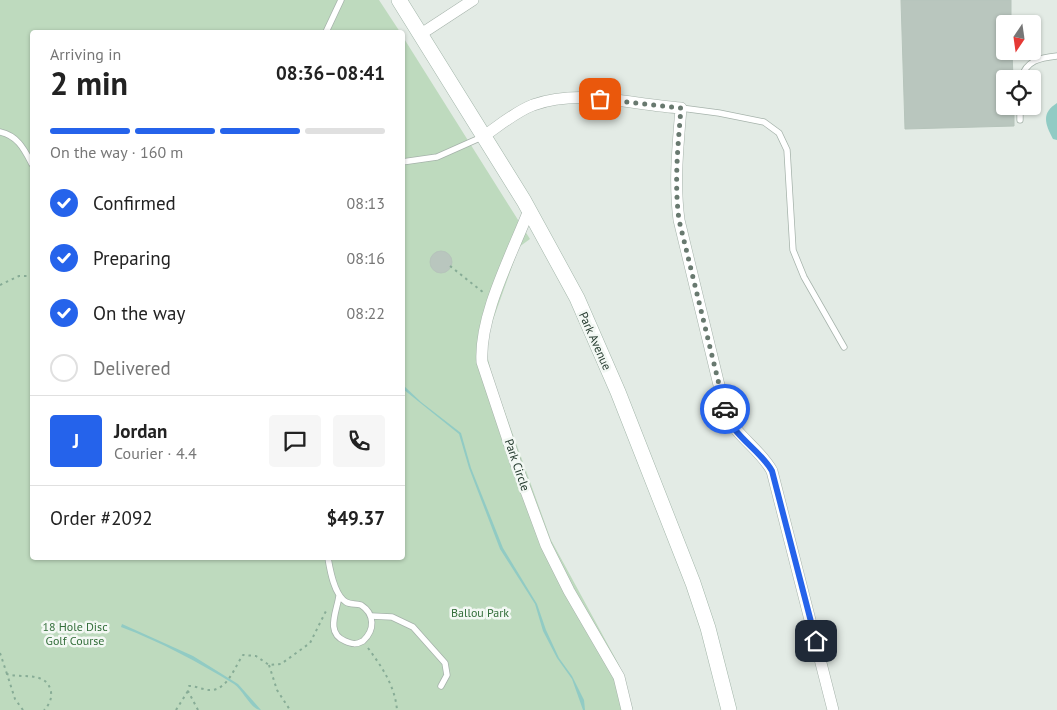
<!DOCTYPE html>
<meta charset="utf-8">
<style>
:root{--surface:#fff;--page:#f6f6f6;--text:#222;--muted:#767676;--line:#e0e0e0;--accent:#2563eb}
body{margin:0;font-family:"PT Sans",sans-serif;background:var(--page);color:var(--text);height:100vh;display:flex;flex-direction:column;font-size:19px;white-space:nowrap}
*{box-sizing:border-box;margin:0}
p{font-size:16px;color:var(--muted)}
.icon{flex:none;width:28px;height:28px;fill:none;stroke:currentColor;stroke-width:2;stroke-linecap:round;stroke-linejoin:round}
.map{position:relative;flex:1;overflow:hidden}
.sheet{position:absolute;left:30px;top:30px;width:375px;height:530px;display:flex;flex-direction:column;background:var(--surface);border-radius:5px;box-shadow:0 1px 4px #0004}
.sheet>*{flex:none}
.needle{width:32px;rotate:193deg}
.fabs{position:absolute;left:996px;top:15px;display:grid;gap:10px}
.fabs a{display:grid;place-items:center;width:45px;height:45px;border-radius:5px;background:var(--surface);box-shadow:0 1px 4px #0004;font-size:25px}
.pin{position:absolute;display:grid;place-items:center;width:42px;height:42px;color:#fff;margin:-21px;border-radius:10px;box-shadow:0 2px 8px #0006}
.courier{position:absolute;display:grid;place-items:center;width:50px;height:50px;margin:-25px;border:4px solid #2563eb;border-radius:50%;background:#fff;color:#222;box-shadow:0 1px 6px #0007}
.headline em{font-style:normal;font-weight:600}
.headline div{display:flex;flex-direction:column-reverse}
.headline{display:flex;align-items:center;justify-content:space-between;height:85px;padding:0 20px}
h1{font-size:32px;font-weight:600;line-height:38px}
.bar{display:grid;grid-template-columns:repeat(4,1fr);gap:8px 5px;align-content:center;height:60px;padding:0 20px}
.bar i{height:6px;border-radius:4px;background:var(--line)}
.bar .on{background:var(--accent)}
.bar p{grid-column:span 4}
.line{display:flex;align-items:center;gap:12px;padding:0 20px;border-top:1px solid var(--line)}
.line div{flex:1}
.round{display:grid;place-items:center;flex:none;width:52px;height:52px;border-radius:5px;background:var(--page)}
ol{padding:0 20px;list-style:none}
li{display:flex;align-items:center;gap:15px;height:55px}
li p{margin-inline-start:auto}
li .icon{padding:5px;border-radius:50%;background:var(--accent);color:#fff;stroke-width:4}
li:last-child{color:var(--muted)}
li i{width:28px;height:28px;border:2px solid var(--line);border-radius:50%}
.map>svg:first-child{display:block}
.green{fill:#bedabe}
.water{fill:#91cbc4}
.building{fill:#b9c6be;stroke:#b6c4bb}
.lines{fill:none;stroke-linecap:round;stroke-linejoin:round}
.lane-casing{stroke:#a6b3ab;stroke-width:7}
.street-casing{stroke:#a6b3ab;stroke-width:12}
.secondary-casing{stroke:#a3b6aa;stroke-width:16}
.path{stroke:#87ac96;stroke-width:2;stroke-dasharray:2.5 4;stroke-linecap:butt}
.lane{stroke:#fff;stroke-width:5.5}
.street{stroke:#fff;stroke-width:11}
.secondary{stroke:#fff;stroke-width:15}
.done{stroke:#68796f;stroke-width:5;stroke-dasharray:0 9}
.route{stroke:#2563eb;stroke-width:6}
.labels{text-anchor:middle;stroke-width:5;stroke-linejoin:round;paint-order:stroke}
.street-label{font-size:12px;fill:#253b2f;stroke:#f3f8f4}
.park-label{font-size:12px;fill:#336e3a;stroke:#f3f8f4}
</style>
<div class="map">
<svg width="1057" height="710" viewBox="0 0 1057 710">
<rect width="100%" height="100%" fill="#e3ebe5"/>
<path class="green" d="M0 0H379L400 32H32V558H402L403 37 530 239 519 247 488 334 486 351 493 379 551 540 619 665 633 710H0Z"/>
<g class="water">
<path d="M1057 103V140L1053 139C1045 124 1041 113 1057 103Z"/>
<path d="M403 385 421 402 461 433 471 468 503 548 537 604 546 630 559 658 572 676 584 700 585 710H583L572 679 557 658 543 631 535 604 500 549 469 468 459 434 403 389Z"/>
<path d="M122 624 193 656 238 684 261 710C251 710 243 690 234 684 198 662 161 642 121 627Z"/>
</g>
<g class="building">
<path d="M901 0H1011V24H1005V51H1012L1013 79H1005V106H1014V126L905 129Z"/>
<circle cx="441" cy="262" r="11"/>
</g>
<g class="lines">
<g class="lane-casing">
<g id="lane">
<path d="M326 32 341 0"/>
<path d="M1021 79C1026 60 1040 58 1057 56"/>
<path d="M681 108 719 113 764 122 779 133 787 150 793 250 804 277 844 347"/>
<path d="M1020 120V106"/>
<path d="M0 132C18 136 24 149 32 164"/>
<path d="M402 162 437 157 482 137"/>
<path d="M328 558C330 570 334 595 346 602 351 605 356 603 361 605 375 614 375 630 363 641 356 645 352 644 345 641 325 633 337 611 339 596"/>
<path d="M371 616 392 617 413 627 445 663 447 675 441 686"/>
</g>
</g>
<g class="street-casing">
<g id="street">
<path d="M421 34 473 0"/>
<path d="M484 136C500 125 515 112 533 105 581 88 632 105 681 108 678 146 674 182 679 220L726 414C737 437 760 449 772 471L833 710"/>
<path d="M529 210C512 254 479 316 482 362L516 464 546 545 569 591 619 677 627 710"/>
</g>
</g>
<g class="secondary-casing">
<path id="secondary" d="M399 0 524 201 577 298 618 392 693 583 708 628 729 710"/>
</g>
<g class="path">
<path d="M450 266 484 293"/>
<path d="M0 285 19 276H32"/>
<path d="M368 648C382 667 395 686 397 710"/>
<path d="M0 653 7 674"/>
<path d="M269 665 277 690 290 710"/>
<path d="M23 710 15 699 7 674C21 679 47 670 51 692 52 699 49 705 44 710"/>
<path d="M176 710 188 691"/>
<path d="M198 710 188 691 189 686C197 686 205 691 213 690 229 687 235 666 243 655L256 656 269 665 281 664 310 643 327 609"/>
</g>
<use href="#lane" class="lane"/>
<use href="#street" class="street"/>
<use href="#secondary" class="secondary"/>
</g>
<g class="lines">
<path class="done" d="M600 99 681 108C678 146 674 182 679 220L725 409"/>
<path class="route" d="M725 409C731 436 759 448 772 471L816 641"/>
</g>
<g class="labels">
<g class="street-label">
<text transform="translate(595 341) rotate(66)" y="4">Park Avenue</text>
<text transform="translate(517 465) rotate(71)" y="4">Park Circle</text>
</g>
<g class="park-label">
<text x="480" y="617">Ballou Park</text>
<text x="75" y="631">18 Hole Disc<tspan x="75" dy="14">Golf Course</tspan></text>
</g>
</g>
</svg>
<div class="fabs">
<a><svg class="needle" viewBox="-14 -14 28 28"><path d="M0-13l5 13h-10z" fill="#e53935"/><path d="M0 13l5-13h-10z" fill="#767676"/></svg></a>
<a><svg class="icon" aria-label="locate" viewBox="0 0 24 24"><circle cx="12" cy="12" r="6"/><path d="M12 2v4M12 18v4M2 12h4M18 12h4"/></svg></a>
</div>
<div class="pin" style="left:600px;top:99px;background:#ea580c"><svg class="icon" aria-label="bag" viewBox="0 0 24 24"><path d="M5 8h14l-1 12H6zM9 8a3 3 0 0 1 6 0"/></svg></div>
<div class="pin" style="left:816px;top:641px;background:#1f2937"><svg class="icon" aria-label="home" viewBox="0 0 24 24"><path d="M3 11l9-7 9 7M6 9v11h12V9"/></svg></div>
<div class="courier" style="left:725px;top:409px"><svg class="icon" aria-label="car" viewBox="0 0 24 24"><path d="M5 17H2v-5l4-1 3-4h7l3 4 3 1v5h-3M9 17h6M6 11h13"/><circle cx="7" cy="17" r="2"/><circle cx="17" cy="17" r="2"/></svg></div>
<section class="sheet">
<div class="headline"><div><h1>2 min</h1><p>Arriving in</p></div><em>08:36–08:41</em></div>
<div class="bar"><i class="on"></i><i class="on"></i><i class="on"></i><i></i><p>On the way · 160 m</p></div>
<ol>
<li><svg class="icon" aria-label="check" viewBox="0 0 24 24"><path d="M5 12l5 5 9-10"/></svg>Confirmed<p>08:13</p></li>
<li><svg class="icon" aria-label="check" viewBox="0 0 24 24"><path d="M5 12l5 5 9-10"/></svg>Preparing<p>08:16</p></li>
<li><svg class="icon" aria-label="check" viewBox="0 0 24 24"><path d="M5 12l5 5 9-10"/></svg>On the way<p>08:22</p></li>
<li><i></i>Delivered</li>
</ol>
<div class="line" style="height:90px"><b class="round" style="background:var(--accent);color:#fff">J</b><div><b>Jordan</b><p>Courier · 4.4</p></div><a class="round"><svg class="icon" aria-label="chat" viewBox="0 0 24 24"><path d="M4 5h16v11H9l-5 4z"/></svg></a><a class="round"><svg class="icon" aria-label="phone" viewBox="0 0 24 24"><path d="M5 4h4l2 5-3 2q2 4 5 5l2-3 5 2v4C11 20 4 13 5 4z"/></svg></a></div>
<div class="line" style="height:65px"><div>Order #2092</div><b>$49.37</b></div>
</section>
</div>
